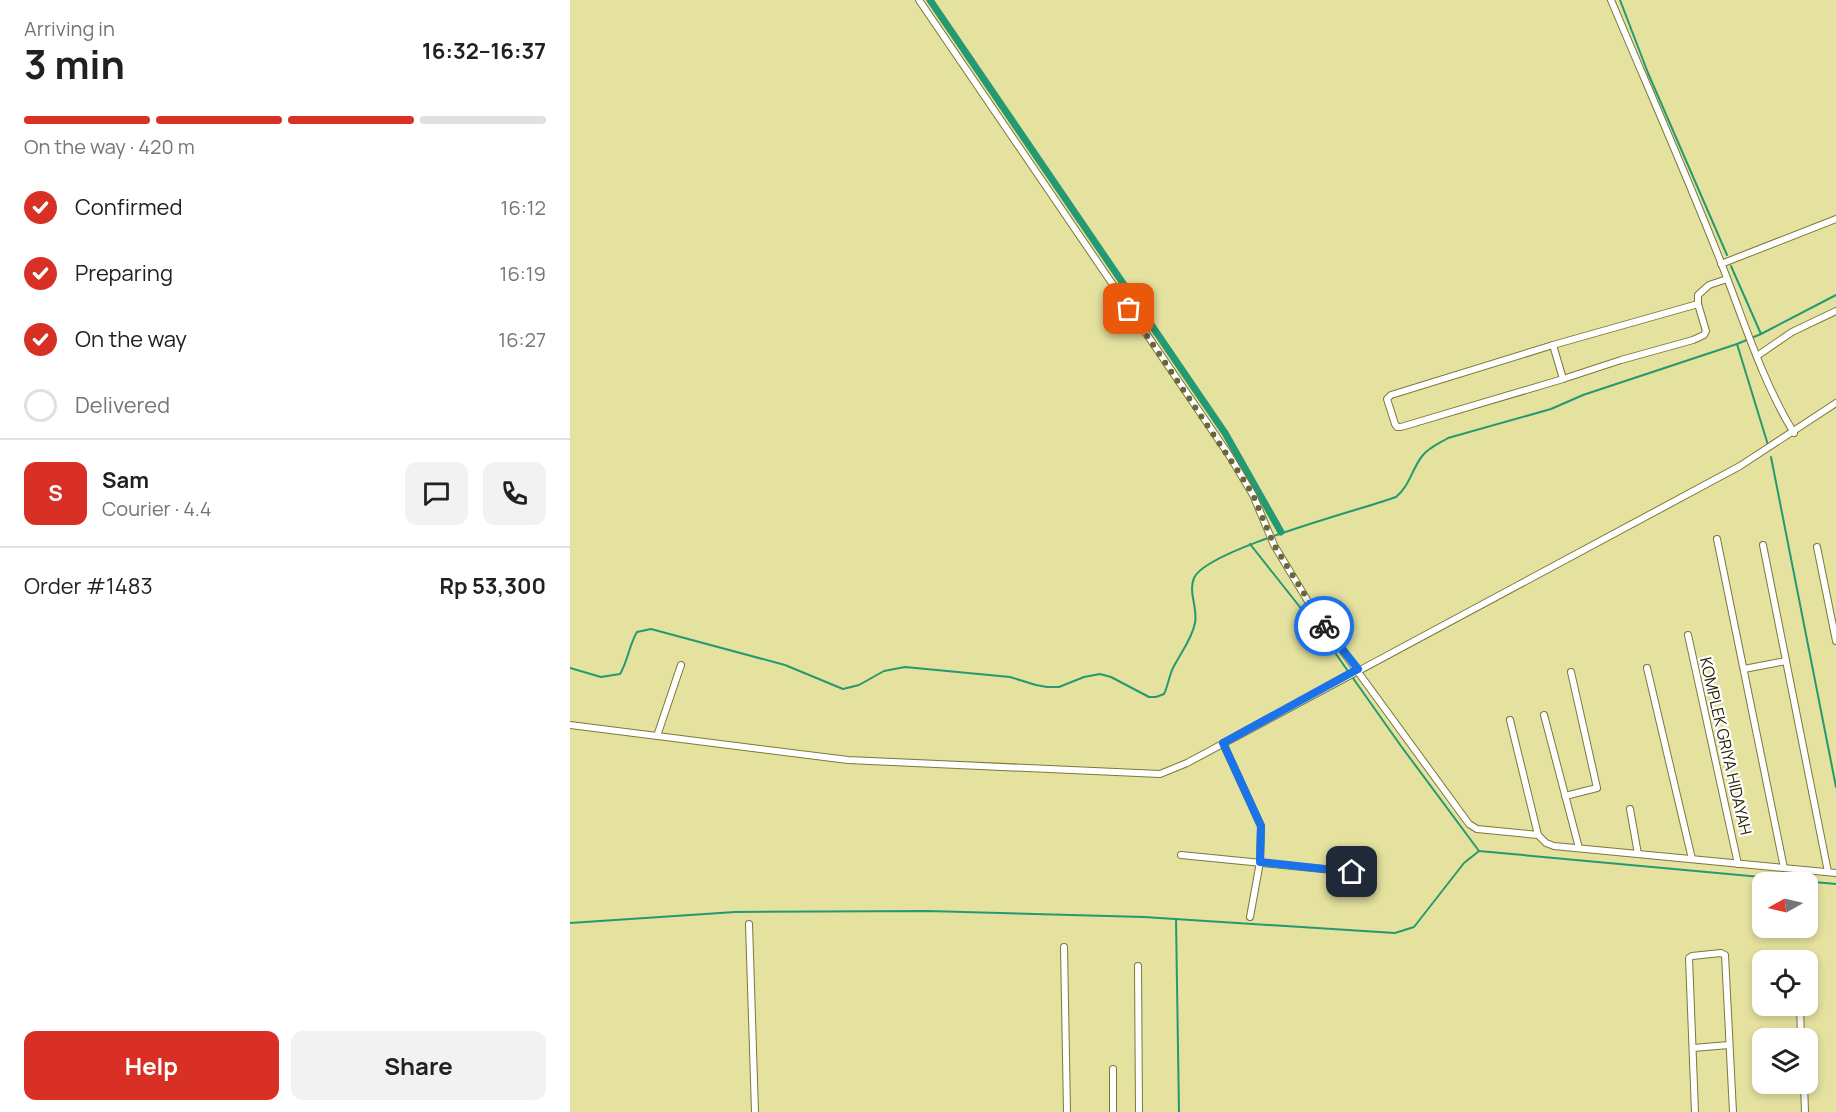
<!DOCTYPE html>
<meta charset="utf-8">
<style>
:root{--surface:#fff;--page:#f2f2f2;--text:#202124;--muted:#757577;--line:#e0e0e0;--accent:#d93025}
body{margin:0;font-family:Manrope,sans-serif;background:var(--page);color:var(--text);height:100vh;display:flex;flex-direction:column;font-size:22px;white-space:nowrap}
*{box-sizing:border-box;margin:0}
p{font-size:20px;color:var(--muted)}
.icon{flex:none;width:33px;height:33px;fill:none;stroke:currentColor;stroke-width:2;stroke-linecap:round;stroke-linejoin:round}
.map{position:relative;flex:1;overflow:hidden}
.drawer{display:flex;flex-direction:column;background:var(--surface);width:570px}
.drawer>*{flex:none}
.needle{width:39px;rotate:262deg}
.fabs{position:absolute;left:1182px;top:872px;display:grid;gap:12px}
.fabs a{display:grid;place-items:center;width:66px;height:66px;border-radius:12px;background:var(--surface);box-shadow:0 3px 9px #0003;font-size:30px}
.pin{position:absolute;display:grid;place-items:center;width:51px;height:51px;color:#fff;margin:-26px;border-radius:12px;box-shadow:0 3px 9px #0006}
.courier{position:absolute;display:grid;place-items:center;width:60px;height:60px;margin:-30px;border:4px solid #1a73e8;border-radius:50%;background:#fff;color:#222;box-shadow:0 2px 8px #0007}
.overview em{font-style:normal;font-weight:700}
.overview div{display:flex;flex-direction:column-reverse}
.overview{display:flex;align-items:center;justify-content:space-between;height:102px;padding:0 24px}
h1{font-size:39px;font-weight:700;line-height:45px}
.bar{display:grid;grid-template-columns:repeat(4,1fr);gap:9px 6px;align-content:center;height:72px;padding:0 24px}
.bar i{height:8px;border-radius:4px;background:var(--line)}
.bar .on{background:var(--accent)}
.bar p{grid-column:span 4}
.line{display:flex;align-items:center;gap:15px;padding:0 24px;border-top:2px solid var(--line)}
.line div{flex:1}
.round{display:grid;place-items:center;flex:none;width:63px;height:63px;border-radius:12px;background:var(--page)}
ol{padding:0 24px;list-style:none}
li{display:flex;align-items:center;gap:18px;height:66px}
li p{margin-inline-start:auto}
li .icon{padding:6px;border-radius:50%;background:var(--accent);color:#fff;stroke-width:4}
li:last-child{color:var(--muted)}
li i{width:33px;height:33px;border:3px solid var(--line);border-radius:50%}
.action{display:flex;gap:12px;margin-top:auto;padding:12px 24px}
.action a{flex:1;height:69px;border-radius:12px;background:var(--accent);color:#fff;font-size:24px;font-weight:700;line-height:69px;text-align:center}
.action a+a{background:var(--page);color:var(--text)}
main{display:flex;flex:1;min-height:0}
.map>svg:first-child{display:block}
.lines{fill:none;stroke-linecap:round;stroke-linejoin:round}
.stream{stroke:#259a72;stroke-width:2}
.canal{stroke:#259a72;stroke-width:7}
.minor-casing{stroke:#7d7839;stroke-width:8}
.minor{stroke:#fff;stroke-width:6}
.done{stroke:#69663e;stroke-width:6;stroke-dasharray:0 10.8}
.route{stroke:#1a73e8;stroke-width:8}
.labels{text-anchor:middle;stroke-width:4.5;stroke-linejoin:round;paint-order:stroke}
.street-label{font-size:16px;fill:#262409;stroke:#fff}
</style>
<main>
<section class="drawer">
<div class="overview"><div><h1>3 min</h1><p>Arriving in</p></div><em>16:32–16:37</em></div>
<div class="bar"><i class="on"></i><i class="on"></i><i class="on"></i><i></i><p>On the way · 420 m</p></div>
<ol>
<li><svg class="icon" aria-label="check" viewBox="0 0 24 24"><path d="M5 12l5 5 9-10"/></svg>Confirmed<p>16:12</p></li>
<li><svg class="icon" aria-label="check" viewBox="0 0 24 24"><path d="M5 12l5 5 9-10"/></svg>Preparing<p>16:19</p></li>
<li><svg class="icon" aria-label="check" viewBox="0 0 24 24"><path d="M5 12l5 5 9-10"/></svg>On the way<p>16:27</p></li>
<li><i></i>Delivered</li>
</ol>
<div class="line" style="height:108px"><b class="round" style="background:var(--accent);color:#fff">S</b><div><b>Sam</b><p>Courier · 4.4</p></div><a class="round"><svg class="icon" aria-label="chat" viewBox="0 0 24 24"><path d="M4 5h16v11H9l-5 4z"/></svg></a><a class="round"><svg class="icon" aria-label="phone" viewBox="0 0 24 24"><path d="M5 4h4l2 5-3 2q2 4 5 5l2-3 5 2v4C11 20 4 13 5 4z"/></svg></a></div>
<div class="line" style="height:78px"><div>Order #1483</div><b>Rp 53,300</b></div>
<div class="action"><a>Help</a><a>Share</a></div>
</section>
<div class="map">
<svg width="1266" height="1112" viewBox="0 0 1266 1112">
<rect width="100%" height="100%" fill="#e5e19f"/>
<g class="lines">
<g class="stream">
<path d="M1050 0 1078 73 1157 255"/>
<path d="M1161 266 1191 334"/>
<path d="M1167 344 1198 445"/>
<path d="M1201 457 1266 787"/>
<path d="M680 544 756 640 831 746 909 851 1266 884"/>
<path d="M0 668 31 677 50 674C58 661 59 645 67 632L81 629 215 665 273 689 289 685 314 671 335 667 440 677 466 685 477 687H489L514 677 530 674 541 677 579 697H586L594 694C598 686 599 676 603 668 610 654 622 639 625 623 628 608 618 592 624 578 637 549 791 510 826 497 840 486 842 468 853 455 860 447 870 443 878 438L981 409 1013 395 1167 344 1191 334 1266 295"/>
<path d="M606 919 609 1112"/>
<path d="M0 923 165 912 358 911 574 917 825 933 844 927 894 863 909 851"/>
</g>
<path class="canal" d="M360 0 655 433 711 532"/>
<g class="minor-casing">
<g id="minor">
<path d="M349 0 659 455 683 495 704 545 745 613 899 824 907 829 968 835 976 843 984 846 1266 873"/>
<path d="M1041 0C1078 88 1117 176 1152 265 1174 321 1192 381 1224 433"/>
<path d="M1151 264 1266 219"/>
<path d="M983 345 993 379 1051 360 1123 340 1134 335 1136 331 1128 304V295L1139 285 1157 279"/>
<path d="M1187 356 1222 332 1266 311"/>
<path d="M993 379 831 427H827L825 424 817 399 821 395 983 345 1128 304"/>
<path d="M1147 539 1214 868"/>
<path d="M1193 545 1258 872"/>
<path d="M1247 547 1266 641"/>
<path d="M1118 635 1168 864"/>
<path d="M1077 668 1122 859"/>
<path d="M1174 669 1216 661"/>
<path d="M974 715 1009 848"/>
<path d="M940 720 968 835"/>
<path d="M0 725 278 760 590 774 617 763 1170 466 1266 403"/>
<path d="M87 736 111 665"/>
<path d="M653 743 691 826 690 862 680 917"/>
<path d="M995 796 1027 788 1001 672"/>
<path d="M1060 809 1068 854"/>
<path d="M611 855 782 872"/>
<path d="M179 924 185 1112"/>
<path d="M494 947 497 1112"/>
<path d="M568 966 569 1112"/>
<path d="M1230 1005 1231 1038"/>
<path d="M1123 1048 1159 1045"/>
<path d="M1234 1083 1235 1112"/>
<path d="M543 1112V1069"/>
<path d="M1125 1112 1119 958 1122 956 1151 953 1155 955 1163 1112"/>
</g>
</g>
<use href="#minor" class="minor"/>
</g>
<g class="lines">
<path class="done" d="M559 309 670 474 683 495 704 545 754 626"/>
<path class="route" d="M754 626 788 669 653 743 691 826 690 862 782 872"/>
</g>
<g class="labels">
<g class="street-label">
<text transform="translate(1156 746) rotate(77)" y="6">KOMPLEK GRIYA HIDAYAH</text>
</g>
</g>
</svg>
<div class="fabs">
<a><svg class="needle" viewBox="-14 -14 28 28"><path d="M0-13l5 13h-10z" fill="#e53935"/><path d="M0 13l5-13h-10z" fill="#757577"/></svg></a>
<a><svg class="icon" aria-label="locate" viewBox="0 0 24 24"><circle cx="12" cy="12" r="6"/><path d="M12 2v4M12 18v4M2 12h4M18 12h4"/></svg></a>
<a><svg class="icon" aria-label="layers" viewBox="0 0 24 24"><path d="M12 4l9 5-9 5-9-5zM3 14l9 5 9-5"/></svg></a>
</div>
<div class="pin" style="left:559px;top:309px;background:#ea580c"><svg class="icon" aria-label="bag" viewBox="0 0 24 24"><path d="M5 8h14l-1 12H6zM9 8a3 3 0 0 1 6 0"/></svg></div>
<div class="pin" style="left:782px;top:872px;background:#1f2937"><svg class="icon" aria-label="home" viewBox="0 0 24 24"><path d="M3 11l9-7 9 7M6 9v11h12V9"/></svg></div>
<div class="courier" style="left:754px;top:626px"><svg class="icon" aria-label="bike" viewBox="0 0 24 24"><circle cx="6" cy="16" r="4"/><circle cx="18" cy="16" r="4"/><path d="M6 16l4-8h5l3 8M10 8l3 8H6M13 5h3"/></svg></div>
</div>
</main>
